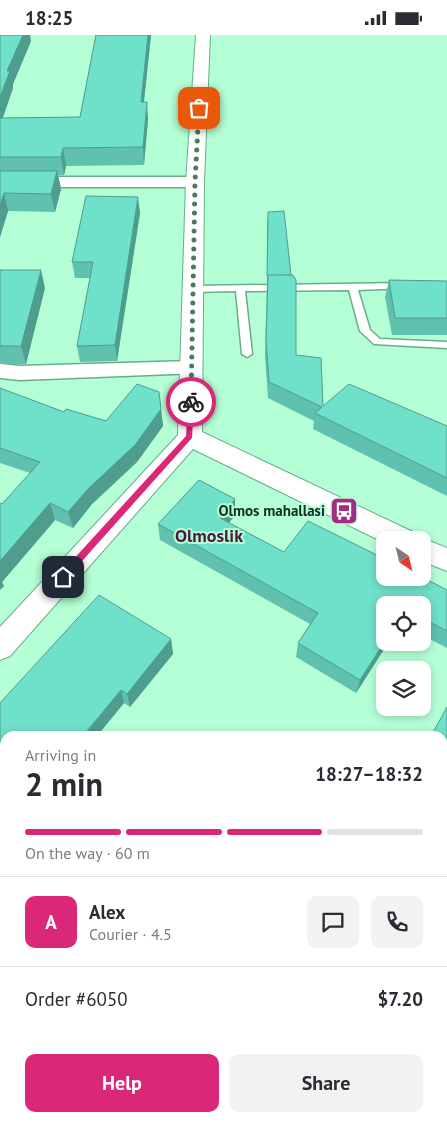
<!DOCTYPE html>
<meta charset="utf-8">
<style>
:root{--surface:#fff;--page:#f2f2f3;--text:#2b2b33;--muted:#7c7c81;--line:#e1e1e2;--accent:#db2777}
body{margin:0;font-family:"PT Sans",sans-serif;background:var(--page);color:var(--text);height:100vh;display:flex;flex-direction:column;font-size:19px;white-space:nowrap}
*{box-sizing:border-box;margin:0}
p{font-size:16px;color:var(--muted)}
.icon{flex:none;width:28px;height:28px;fill:none;stroke:currentColor;stroke-width:2;stroke-linecap:round;stroke-linejoin:round}
.map{position:relative;flex:1;overflow:hidden}
.drawer{position:absolute;left:0px;top:696px;width:448px;height:391px;display:flex;flex-direction:column;background:var(--surface);border-radius:15px 15px 0 0;box-shadow:0 2px 8px #0003}
.drawer>*{flex:none}
.needle{width:32px;rotate:145deg}
.buttons{position:absolute;left:376px;top:496px;display:grid;gap:10px}
.buttons a{display:grid;place-items:center;width:55px;height:55px;border-radius:10px;background:var(--surface);box-shadow:0 2px 8px #0003;font-size:25px}
.pin{position:absolute;display:grid;place-items:center;width:42px;height:42px;color:#fff;margin:-21px;border-radius:10px;box-shadow:0 2px 8px #0006}
.courier{position:absolute;display:grid;place-items:center;width:50px;height:50px;margin:-25px;border:4px solid #db2777;border-radius:50%;background:#fff;color:#222;box-shadow:0 1px 6px #0007}
.head em{font-style:normal;font-weight:700}
.head div{display:flex;flex-direction:column-reverse}
.head{display:flex;align-items:center;justify-content:space-between;height:85px;padding:0 25px}
h1{font-size:32px;font-weight:700;line-height:38px}
.bar{display:grid;grid-template-columns:repeat(4,1fr);gap:8px 5px;align-content:center;height:60px;padding:0 25px}
.bar i{height:6px;border-radius:4px;background:var(--line)}
.bar .active{background:var(--accent)}
.bar p{grid-column:span 4}
.line{display:flex;align-items:center;gap:12px;padding:0 25px;border-top:1px solid var(--line)}
.line div{flex:1}
.round{display:grid;place-items:center;flex:none;width:52px;height:52px;border-radius:10px;background:var(--page)}
.cta{display:flex;gap:10px;margin-top:auto;padding:10px 25px}
.cta a{flex:1;height:58px;border-radius:10px;background:var(--accent);color:#fff;font-size:20px;font-weight:700;line-height:58px;text-align:center}
.cta a+a{background:var(--page);color:var(--text)}
.status{display:flex;justify-content:space-between;align-items:center;height:35px;padding:0 25px;background:var(--surface);direction:ltr}
.status svg{height:14px;fill:currentColor}
.map>svg:first-child{display:block}
.lines{fill:none;stroke-linecap:round;stroke-linejoin:round}
.service-casing{stroke:#66af88;stroke-width:3}
.minor-casing{stroke:#66af88;stroke-width:3}
.tertiary-casing{stroke:#66af88;stroke-width:2}
.service{fill:#fff;fill-rule:evenodd}
.minor{fill:#fff;fill-rule:evenodd}
.tertiary{fill:#fff;fill-rule:evenodd}
.wall{fill:#5fc1ae}
.shaded-wall{fill:#4e9d8d}
.building{fill:#6fe0ca;stroke:#4e9d8d}
.route{fill:#db2777}
.done{stroke:#4a7860;stroke-width:5;stroke-dasharray:0 9}
.labels{text-anchor:middle;stroke-width:4;stroke-linejoin:round;paint-order:stroke}
.poi-label{font-size:15px;font-weight:bold;fill:#113021;stroke:#b4ffd5;text-anchor:end}
.quarter-label{font-size:18px;font-weight:bold;fill:#4f1740;stroke:#b4ffd5}
</style>
<div class="status"><b>18:25</b><svg viewBox="0 0 49 12"><path d="M0 12V9h3v3zM5 12V6h3v6zM10 12V3h3v9zM15 12V0h3v12zM26 1h20v11H26zM47 4h2v5h-2z"/></svg></div>
<div class="map">
<svg width="447" height="1087" viewBox="0 0 447 1087">
<rect width="100%" height="100%" fill="#b4ffd5"/>
<g class="lines">
<g class="service-casing">
<path id="service" d="M404 248 407 249V253L358 255 370 295 380 304 447 307V313L374 309 360 296 349 255 245 256 252 319 247 322 242 319 236 256 194 257 189 254 194 251Z"/>
</g>
<g class="minor-casing">
<g id="minor">
<path d="M0 142H195L203 147 195 152H0Z"/>
<path d="M192 326 199 328 202 333 199 338 20 345 0 343V329L20 331Z"/>
<path d="M0 847 5 849V883L0 881Z"/>
<path d="M447 850V889L442 891V852Z"/>
<path d="M278 1082H356L354 1087H280Z"/>
</g>
</g>
<g class="tertiary-casing">
<path id="tertiary" d="M196 0H210L204 147 202 397 413 497 417 505 422 503 447 513V536L422 526V505H385V508L193 414 10 621 0 625V592L178 400 186 147Z"/>
</g>
<use href="#service" class="service"/>
<use href="#minor" class="minor"/>
<use href="#tertiary" class="tertiary"/>
</g>
<g class="wall">
<path d="M0 0H30L31 6 13 49V53L3 83 80 82 96 0H151L144 67 148 84 144 130 66 131 64 140H58L61 154 55 177 8 176 0 202Z"/>
<path d="M140 178 117 326 80 327 77 311 90 243H75L72 227Z"/>
<path d="M267 184 296 320 323 371 447 391V461L313 394 314 386 268 363 265 321 267 248Z"/>
<path d="M0 235 45 253 26 329H0Z"/>
<path d="M389 245 447 246V300H392L385 262Z"/>
<path d="M0 353 64 377 106 386 161 374 163 391 137 427 92 469 73 493 55 485 2 547 4 551 0 555 2 469 30 438 0 428Z"/>
<path d="M235 464V480L229 488 284 517 447 555V613L422 600V570H385V608H388L356 658 296 622 298 608 310 589 160 505 158 489Z"/>
<path d="M171 604 173 619 130 672 124 668 97 701H5V814L0 820V668Z"/>
<path d="M447 672V860L442 864V701Z"/>
<path d="M447 939V1087H378L380 1082H442V948Z"/>
</g>
<g class="shaded-wall">
<path d="M23 0H30L31 6 13 49V53L0 90V62L7 36Z"/>
<path d="M148 0H151L142 84 141 67Z"/>
<path d="M147 67 148 84 144 130 143 112Z"/>
<path d="M63 113 66 131 64 140 61 122Z"/>
<path d="M57 136 61 154 55 177 51 159Z"/>
<path d="M4 158 8 176 0 202V170Z"/>
<path d="M138 162 140 178 117 326 115 310Z"/>
<path d="M41 235 45 253 26 329 21 311Z"/>
<path d="M161 374 163 391 137 427 92 469 73 493 68 477 89 453Z"/>
<path d="M235 464V480L220 499V483Z"/>
<path d="M50 468 55 485 2 547 4 551 0 555V526Z"/>
<path d="M171 604 173 619 130 672 127 659Z"/>
<path d="M385 606V608H388L356 658 360 645Z"/>
<path d="M121 655 124 668 97 701H83Z"/>
<path d="M5 794V814L0 820V800Z"/>
</g>
<g class="building">
<path d="M0 0H23L7 36H10L0 62Z"/>
<path d="M96 0H148L141 67H147L143 112 63 113 61 122H0V83L80 82Z"/>
<path d="M0 136H57L51 159 4 158 0 170Z"/>
<path d="M86 161 138 162 115 310 77 311 93 227H72Z"/>
<path d="M284 176 291 240 267 241 268 177Z"/>
<path d="M0 235H41L21 311H0Z"/>
<path d="M268 240H293L296 245V320L321 323 323 371 349 349 447 391V443L315 378 322 372 269 347 266 304Z"/>
<path d="M389 245 447 246V283H395Z"/>
<path d="M137 349 159 357 161 374 135 410 89 453 68 477 50 468 0 526V468L2 469 40 427 0 413V353L64 377 66 374 106 386Z"/>
<path d="M199 445 235 464 220 483 284 517 308 486 385 524V542H422L447 555V596L422 583V570H385V606L360 645 298 608 318 578 158 489Z"/>
<path d="M99 560 171 604 127 659 121 655 83 701H5V794L0 800V668Z"/>
<path d="M447 672V859L445 857 442 861V701H431Z"/>
<path d="M0 908 5 911V996L0 992Z"/>
<path d="M447 953V1087H385L387 1082H442V963Z"/>
<path d="M5 1003V1082H246L252 1087H0V1011Z"/>
</g>
<path class="route" d="M191 365 194 367 192 403 66 544H60V539L186 401 188 367Z"/>
<g class="lines">
<path class="done" d="M191 367 195 147 199 73"/>
</g>
<defs>
<g id="bus-square" transform="scale(1.4375)"><rect x="-9" y="-9" width="18" height="18" rx="4" fill="#a32d86" stroke="#b4ffd5"/><path d="M-5-6H5V4H4V6H2V4H-2V6H-4V4H-5ZM-3.5-4V0h7V-4ZM-3.5 1.2v1.5H-2V1.2ZM2 1.2v1.5H3.5V1.2Z" fill="#fff"/></g>
</defs>
<g fill-rule="evenodd">
<use href="#bus-square" x="344" y="476"/>
</g>
<g class="labels">
<g class="poi-label">
<text x="325" y="481">Olmos mahallasi</text>
</g>
<g class="quarter-label">
<text x="209" y="507">Olmoslik</text>
</g>
</g>
</svg>
<div class="buttons">
<a><svg class="needle" viewBox="-14 -14 28 28"><path d="M0-13l5 13h-10z" fill="#e53935"/><path d="M0 13l5-13h-10z" fill="#7c7c81"/></svg></a>
<a><svg class="icon" aria-label="locate" viewBox="0 0 24 24"><circle cx="12" cy="12" r="6"/><path d="M12 2v4M12 18v4M2 12h4M18 12h4"/></svg></a>
<a><svg class="icon" aria-label="layers" viewBox="0 0 24 24"><path d="M12 4l9 5-9 5-9-5zM3 14l9 5 9-5"/></svg></a>
</div>
<div class="pin" style="left:199px;top:73px;background:#ea580c"><svg class="icon" aria-label="bag" viewBox="0 0 24 24"><path d="M5 8h14l-1 12H6zM9 8a3 3 0 0 1 6 0"/></svg></div>
<div class="pin" style="left:63px;top:542px;background:#1f2937"><svg class="icon" aria-label="home" viewBox="0 0 24 24"><path d="M3 11l9-7 9 7M6 9v11h12V9"/></svg></div>
<div class="courier" style="left:191px;top:367px"><svg class="icon" aria-label="bike" viewBox="0 0 24 24"><circle cx="6" cy="16" r="4"/><circle cx="18" cy="16" r="4"/><path d="M6 16l4-8h5l3 8M10 8l3 8H6M13 5h3"/></svg></div>
<section class="drawer">
<div class="head"><div><h1>2 min</h1><p>Arriving in</p></div><em>18:27–18:32</em></div>
<div class="bar"><i class="active"></i><i class="active"></i><i class="active"></i><i></i><p>On the way · 60 m</p></div>
<div class="line" style="height:90px"><b class="round" style="background:var(--accent);color:#fff">A</b><div><b>Alex</b><p>Courier · 4.5</p></div><a class="round"><svg class="icon" aria-label="chat" viewBox="0 0 24 24"><path d="M4 5h16v11H9l-5 4z"/></svg></a><a class="round"><svg class="icon" aria-label="phone" viewBox="0 0 24 24"><path d="M5 4h4l2 5-3 2q2 4 5 5l2-3 5 2v4C11 20 4 13 5 4z"/></svg></a></div>
<div class="line" style="height:65px"><div>Order #6050</div><b>$7.20</b></div>
<div class="cta"><a>Help</a><a>Share</a></div>
</section>
</div>
